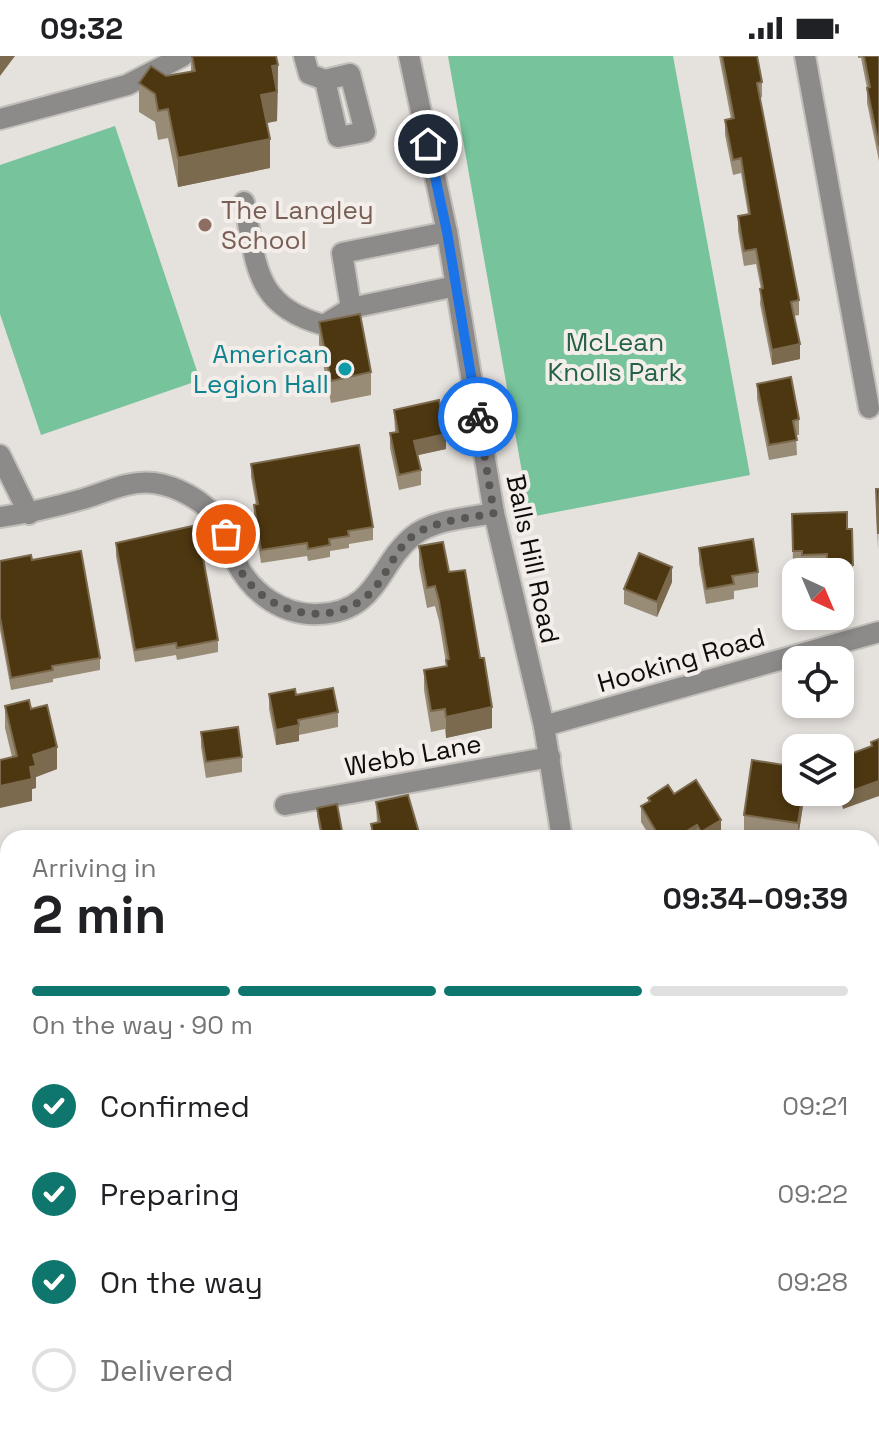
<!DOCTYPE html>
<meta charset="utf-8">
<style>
:root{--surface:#fff;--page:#f6f6f6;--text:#202124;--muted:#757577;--line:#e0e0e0;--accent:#0f766e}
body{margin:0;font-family:"Space Grotesk",sans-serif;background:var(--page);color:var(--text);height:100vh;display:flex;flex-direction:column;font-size:30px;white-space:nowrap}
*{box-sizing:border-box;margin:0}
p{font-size:26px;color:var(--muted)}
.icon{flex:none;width:44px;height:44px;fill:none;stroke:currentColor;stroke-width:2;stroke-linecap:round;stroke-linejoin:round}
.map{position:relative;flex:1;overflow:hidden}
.sheet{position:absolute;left:0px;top:774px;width:880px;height:600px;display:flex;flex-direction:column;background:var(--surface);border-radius:24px 24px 0 0;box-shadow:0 4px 12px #0003}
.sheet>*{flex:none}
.needle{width:52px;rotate:136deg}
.buttons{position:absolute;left:782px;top:502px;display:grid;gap:16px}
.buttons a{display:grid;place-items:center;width:72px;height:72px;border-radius:16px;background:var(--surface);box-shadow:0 4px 12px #0003;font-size:40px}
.pin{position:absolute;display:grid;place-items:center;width:68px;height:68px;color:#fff;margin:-34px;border:4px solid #fff;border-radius:50%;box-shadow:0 2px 8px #0007}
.courier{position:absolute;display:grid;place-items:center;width:80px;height:80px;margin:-40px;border:6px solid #1a73e8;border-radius:50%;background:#fff;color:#222;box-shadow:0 2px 10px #0007}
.overview em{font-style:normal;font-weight:800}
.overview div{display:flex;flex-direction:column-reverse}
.overview{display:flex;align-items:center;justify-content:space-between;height:136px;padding:0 32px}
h1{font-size:52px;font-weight:800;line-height:60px}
.bar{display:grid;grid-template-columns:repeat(4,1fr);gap:12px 8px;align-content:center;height:96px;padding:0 32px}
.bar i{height:10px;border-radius:6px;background:var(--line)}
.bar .selected{background:var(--accent)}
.bar p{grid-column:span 4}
ol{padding:0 32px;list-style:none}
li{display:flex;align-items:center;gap:24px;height:88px}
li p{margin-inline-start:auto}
li .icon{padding:8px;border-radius:50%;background:var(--accent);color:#fff;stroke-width:4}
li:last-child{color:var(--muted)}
li i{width:44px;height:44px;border:4px solid var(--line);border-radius:50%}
.status{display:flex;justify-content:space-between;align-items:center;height:56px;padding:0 40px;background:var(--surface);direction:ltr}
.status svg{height:22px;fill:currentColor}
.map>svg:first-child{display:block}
.forest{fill:url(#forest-firs)}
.park{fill:#76c39c}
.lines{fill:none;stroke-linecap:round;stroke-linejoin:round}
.stream{stroke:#5e8bc5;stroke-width:6}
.minor-casing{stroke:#c2bfbb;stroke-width:24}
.minor{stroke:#8d8a8a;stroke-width:20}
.wall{fill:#998c77}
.shaded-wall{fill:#7b6a4e}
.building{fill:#4d3711;stroke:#7b6a4e;stroke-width:2}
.done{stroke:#595754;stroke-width:8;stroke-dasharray:0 14.4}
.route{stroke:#1a73e8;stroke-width:10}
.education-dot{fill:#8d6e63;stroke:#f3eeea;stroke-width:3}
.culture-dot{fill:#0f9aa8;stroke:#f3eeea;stroke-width:3}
.labels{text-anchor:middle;stroke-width:8;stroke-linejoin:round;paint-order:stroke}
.education-label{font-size:26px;fill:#785e54;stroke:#f3eeea;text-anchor:start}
.park-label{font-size:26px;fill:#246246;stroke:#f3eeea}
.culture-label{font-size:26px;fill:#0d838f;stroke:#f3eeea;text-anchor:end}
.street-label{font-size:26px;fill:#0d0c0b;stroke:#f3eeea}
</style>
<div class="status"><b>09:32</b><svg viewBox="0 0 49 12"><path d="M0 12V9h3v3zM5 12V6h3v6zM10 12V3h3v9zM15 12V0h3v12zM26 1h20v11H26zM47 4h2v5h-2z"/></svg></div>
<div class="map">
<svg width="879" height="1374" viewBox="0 0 879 1374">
<defs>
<pattern id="forest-firs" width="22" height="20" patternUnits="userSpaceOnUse" patternTransform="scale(2)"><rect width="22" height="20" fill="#64b78f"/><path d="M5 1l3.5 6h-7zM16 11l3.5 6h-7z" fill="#569c7a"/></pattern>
</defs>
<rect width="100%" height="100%" fill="#e5e1dd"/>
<path class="forest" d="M0 1049 8 1055V1366H168L163 1374H0Z"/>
<g class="park">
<path d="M448 0H673L750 419 530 461Z"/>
<path d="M115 70 200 324 41 379 0 258V109Z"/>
</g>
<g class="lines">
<g class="stream">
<path d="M0 1288 7 1299 8 1315"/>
<path d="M24 1366 29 1374"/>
</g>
<g class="minor-casing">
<g id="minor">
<path d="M304 0 309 18 325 24 350 18 365 76 338 81 325 24"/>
<path d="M409 0 447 176 494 457 544 670 562 782"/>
<path d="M805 0 869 352"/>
<path d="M0 63 127 29 183 0"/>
<path d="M244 146C257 208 253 250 324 269L351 252"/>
<path d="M447 176 342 197 351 252 456 230"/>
<path d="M0 399 29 458"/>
<path d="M0 461C29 457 55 451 83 443 106 436 129 424 154 427 176 430 203 444 216 462 226 476 229 492 236 506 252 538 284 560 319 558 378 556 378 508 413 480 434 463 469 462 494 457"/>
<path d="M544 670 879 576"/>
<path d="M285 749 550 701"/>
<path d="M0 870 8 872"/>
<path d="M629 1374 634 1369 666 1366"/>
</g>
</g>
<use href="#minor" class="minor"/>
</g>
<g class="wall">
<path d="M191 0H276L278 9 277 65 267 67 270 112 178 131 168 82 158 84 155 66 139 56V27L191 16Z"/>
<path d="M719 0H757L762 26V41L760 42 799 244V259L794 260 800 303 772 309 760 248 761 233 756 208 744 210 738 175V160L748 158 741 117 733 119 725 79V64L731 63Z"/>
<path d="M858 0H879V105L867 47V32L861 2H858Z"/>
<path d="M319 266 371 316V339L331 347 319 288Z"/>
<path d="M757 328 799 363V379H796L797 399 769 404 757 343Z"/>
<path d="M394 354 446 393 418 399 421 414V429L399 434 390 392V377L395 376Z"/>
<path d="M251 408 373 471V484L349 488V492L330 495V501L308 505 307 500 261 507 254 462V449H256L251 421Z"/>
<path d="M876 433H879L878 493 876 448Z"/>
<path d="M792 458 847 473H852L853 524H840V516H827V513L802 514V510H793Z"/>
<path d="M116 487 218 584V596L177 604 176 599 135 606 116 500Z"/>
<path d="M419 490 449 516 492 672 446 682 445 673 431 676 424 634V614L446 610V607L439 565 435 550 427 552 419 510Z"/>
<path d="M699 492 758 516V531L734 535V543L706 548 699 507Z"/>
<path d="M32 504 100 602V614L53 623V626L11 634 0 574V505Z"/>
<path d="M672 526 657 561 624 548V533Z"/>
<path d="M269 638 338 656V671L299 679V685L276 689 269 653Z"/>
<path d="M5 650 31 653 57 713 36 721V732L32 733V745L12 701 5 672Z"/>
<path d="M201 676 242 701V716L206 722 201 691Z"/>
<path d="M879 683 843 753 837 736H840V702L871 690V686Z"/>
<path d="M805 736 798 782 744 774V759Z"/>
<path d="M674 738 721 779 716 782H651L641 766V750L648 746V742Z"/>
<path d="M376 746 420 782H371V768L377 767Z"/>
<path d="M317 752 342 775V782H321L317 760Z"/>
<path d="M8 944V978L0 970V952Z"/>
</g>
<g class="shaded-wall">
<path d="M0 0H15L0 20Z"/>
<path d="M278 9 277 65 261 68V39L272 10Z"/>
<path d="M270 83V112L178 131V102Z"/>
<path d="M800 288V303L772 309V294Z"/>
<path d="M446 378V393L414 400V385Z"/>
<path d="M672 511V526L657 561V546Z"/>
<path d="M492 651V672L446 682V661Z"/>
<path d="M299 669V685L276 689V674Z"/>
<path d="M57 691V713L36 721V732L32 733V745L0 752V730L30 711 33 699Z"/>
<path d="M879 725V740L843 753V738Z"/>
<path d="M803 736H805L798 782V767Z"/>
<path d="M721 764V779L716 782H701V776Z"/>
<path d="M697 769V782H675Z"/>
<path d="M879 958V980L872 982V959Z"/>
<path d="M879 1117V1132L872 1134V1118Z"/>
<path d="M874 1150V1165L872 1166V1151Z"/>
</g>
<g class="building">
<path d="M192 0H276L278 9 272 10 277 36 261 39 270 83 178 102 168 53 158 55 155 38 139 27 151 10 166 20 195 15Z"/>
<path d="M722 0H757L762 26 757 27 799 244 791 246 800 288 772 294 760 233 763 232 756 193 744 195 738 160 750 158 741 102 733 104 725 64 734 62Z"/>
<path d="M864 0H879V90L867 32 870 31Z"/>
<path d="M360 258 371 316 331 325 319 266Z"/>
<path d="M791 321 799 363 793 365 797 384 769 389 757 328Z"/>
<path d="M439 344 446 378 414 385 421 414 399 419 390 377 398 376 394 354Z"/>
<path d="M359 389 373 471 348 475 349 480 329 483 330 489 308 493 307 487 261 494 254 449 258 448 251 408Z"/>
<path d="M876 433H879L878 478Z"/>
<path d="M847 456V473H852L853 509H827V498L802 499V495H793L792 458Z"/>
<path d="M197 469 218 584 177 592 176 587 135 594 116 487Z"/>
<path d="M753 483 758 516 732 520 734 528 706 533 699 492Z"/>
<path d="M443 486 449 516 465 514 480 602H484L492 651 446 661 445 653 431 655 424 614 447 610 446 604 449 603 439 545 435 530 427 532 419 490Z"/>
<path d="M81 495 100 602 52 610 53 614 11 622 0 561V505L31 499 32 504Z"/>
<path d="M639 497 672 511 657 546 624 533Z"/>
<path d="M333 632 338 656 298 664 299 669 276 674 269 638 295 633 296 639Z"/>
<path d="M29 644 31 653 47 649 57 691 33 699 36 710 30 711 32 723 0 730V704L17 700 5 650Z"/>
<path d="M238 671 242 701 206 706 201 676Z"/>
<path d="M879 683V725L843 738 840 729V702L872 690 871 686Z"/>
<path d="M752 704 796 711V736H803L798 767 744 759Z"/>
<path d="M696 724 721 764 701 776 697 769 675 782H660L641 750 650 745 648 742 668 729 674 738Z"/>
<path d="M408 739 420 780 413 782H374L371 768 380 766 376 746Z"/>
<path d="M337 748 342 775 322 779 317 752Z"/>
<path d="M879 858V958L872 959V860Z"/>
<path d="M8 944V963L0 955V952Z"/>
<path d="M875 1097 879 1117 872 1118V1098Z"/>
<path d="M879 1234V1374H840L838 1366H872V1235Z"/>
<path d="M205 1366H217L222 1374H190Z"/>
<path d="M243 1366H289L291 1370 284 1374H246L242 1367Z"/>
<path d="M497 1366H567L569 1373 565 1374H499Z"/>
</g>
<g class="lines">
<path class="done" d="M226 478C232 494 236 510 246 523 275 561 337 572 372 535 388 518 396 490 417 477 439 464 470 462 494 457L478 361"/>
<path class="route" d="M428 88 447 176 478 361"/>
</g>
<circle class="education-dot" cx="205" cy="169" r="8"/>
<circle class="culture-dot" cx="345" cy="313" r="8"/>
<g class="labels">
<g class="education-label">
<text x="221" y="163">The Langley<tspan x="221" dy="30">School</tspan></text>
</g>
<g class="park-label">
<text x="615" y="295">McLean<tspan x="615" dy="30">Knolls Park</tspan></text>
</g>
<g class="culture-label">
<text x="329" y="307">American<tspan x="329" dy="30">Legion Hall</tspan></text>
</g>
<g class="street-label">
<text transform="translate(533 503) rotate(78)" y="9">Balls Hill Road</text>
<text transform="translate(681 604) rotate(-16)" y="9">Hooking Road</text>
<text transform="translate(413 699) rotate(-10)" y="9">Webb Lane</text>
</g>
</g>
</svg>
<div class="buttons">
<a><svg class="needle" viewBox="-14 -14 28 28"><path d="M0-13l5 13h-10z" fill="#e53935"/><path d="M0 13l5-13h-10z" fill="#757577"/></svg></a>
<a><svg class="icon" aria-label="locate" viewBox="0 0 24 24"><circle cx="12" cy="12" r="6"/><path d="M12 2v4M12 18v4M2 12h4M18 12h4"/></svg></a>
<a><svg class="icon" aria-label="layers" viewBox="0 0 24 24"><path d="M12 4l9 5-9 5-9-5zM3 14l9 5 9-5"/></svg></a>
</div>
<div class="pin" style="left:226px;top:478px;background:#ea580c"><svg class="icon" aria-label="bag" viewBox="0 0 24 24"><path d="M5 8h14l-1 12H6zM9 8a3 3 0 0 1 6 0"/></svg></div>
<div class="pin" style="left:428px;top:88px;background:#1f2937"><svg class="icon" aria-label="home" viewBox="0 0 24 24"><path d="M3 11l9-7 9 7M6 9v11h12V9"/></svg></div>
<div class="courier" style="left:478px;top:361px"><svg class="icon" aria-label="bike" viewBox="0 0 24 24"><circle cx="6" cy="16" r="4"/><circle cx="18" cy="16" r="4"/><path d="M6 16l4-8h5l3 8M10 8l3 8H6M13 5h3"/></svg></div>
<section class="sheet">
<div class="overview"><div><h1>2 min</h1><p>Arriving in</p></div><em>09:34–09:39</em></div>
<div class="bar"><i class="selected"></i><i class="selected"></i><i class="selected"></i><i></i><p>On the way · 90 m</p></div>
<ol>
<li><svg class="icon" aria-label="check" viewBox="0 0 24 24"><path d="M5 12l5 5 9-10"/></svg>Confirmed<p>09:21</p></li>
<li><svg class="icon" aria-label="check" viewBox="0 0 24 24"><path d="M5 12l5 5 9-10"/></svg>Preparing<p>09:22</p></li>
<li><svg class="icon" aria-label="check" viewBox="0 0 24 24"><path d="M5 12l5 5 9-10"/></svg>On the way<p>09:28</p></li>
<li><i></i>Delivered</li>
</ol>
</section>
</div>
